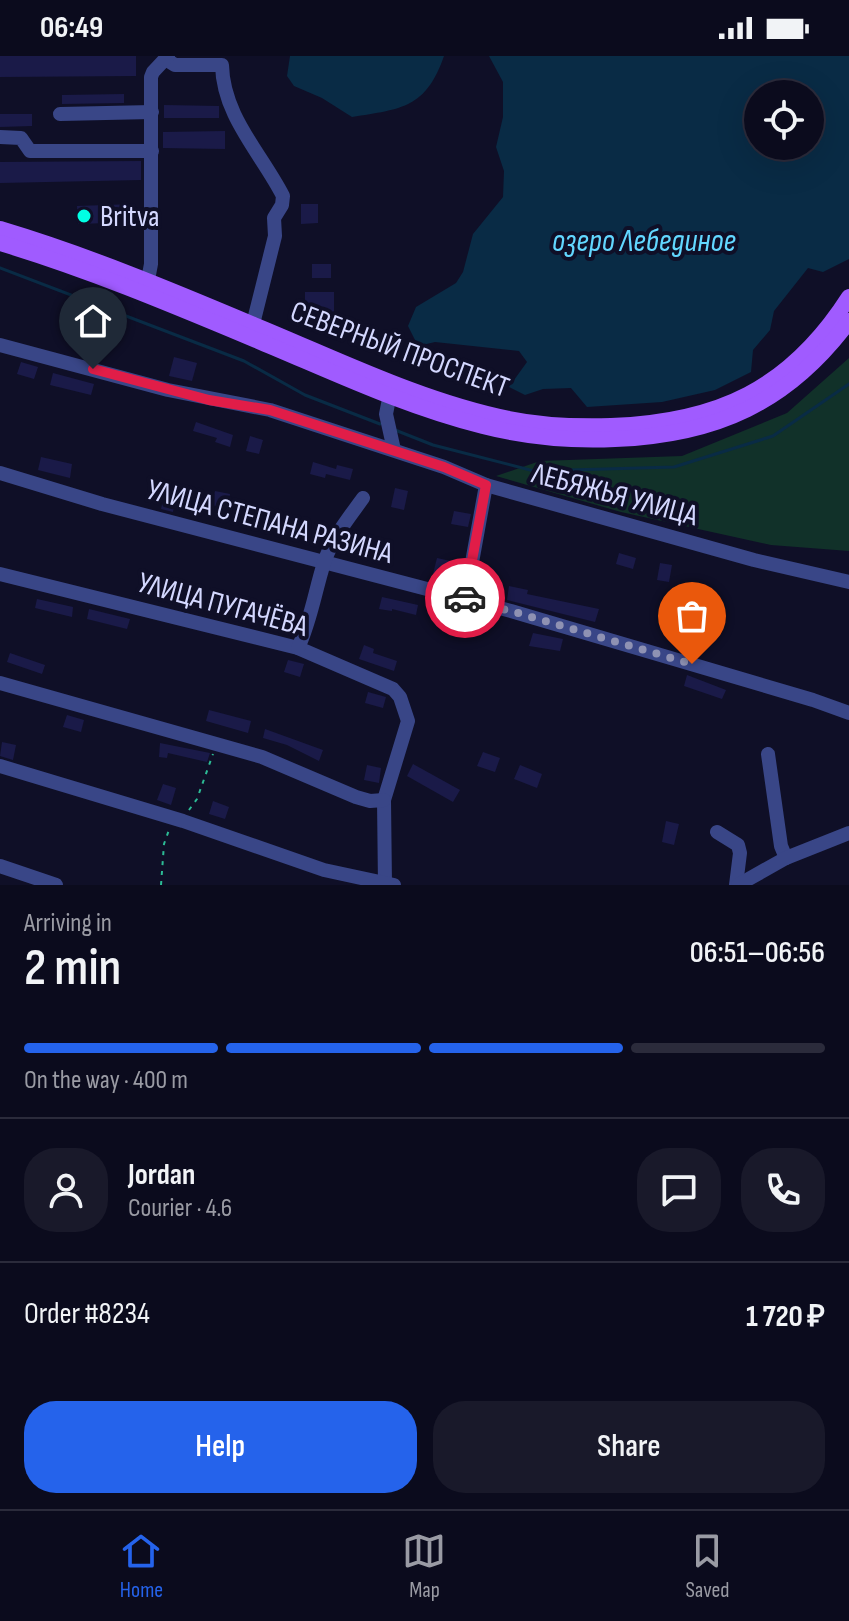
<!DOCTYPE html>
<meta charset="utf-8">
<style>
:root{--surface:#0b0b1d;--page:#19192a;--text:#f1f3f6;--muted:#9a9ba4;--line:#2b2b3b;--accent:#2563eb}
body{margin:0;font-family:"Sofia Sans Condensed",sans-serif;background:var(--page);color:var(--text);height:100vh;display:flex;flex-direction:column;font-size:30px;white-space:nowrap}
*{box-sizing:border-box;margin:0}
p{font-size:26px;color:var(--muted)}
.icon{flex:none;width:44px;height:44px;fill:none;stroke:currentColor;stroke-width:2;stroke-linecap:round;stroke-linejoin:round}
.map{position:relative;height:829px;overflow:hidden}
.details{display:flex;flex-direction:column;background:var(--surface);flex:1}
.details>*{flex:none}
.buttons{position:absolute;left:744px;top:24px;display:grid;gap:16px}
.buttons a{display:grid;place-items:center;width:80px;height:80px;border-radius:50%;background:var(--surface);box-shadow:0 8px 32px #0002,0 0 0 2px var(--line);font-size:40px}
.pin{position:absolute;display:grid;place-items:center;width:68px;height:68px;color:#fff;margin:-82px -34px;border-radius:50% 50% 50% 0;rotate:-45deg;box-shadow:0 0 8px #0007}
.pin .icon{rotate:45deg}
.courier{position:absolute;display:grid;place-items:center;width:80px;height:80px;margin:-40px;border:6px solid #e11d48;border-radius:50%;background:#fff;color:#222;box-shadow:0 2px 10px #0007}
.headline em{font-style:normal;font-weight:600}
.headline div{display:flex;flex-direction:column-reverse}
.headline{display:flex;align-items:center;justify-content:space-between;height:136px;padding:0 24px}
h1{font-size:52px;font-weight:600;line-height:60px}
.bar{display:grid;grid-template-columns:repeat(4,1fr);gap:12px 8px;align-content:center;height:96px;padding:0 24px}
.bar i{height:10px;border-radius:6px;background:var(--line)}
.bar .on{background:var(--accent)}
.bar p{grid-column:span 4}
.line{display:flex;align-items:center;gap:20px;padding:0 24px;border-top:2px solid var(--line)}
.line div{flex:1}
.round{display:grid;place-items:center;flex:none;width:84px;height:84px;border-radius:32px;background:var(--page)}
.cta{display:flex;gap:16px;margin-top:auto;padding:16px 24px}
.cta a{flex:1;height:92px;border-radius:32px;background:var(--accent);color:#fff;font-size:32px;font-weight:600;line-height:92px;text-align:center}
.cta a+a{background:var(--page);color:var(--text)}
.status{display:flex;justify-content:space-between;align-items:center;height:56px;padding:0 40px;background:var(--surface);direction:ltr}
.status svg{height:22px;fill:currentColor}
.tab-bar{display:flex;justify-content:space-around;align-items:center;height:112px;border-top:2px solid var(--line);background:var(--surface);font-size:22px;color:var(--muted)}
.tab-bar a{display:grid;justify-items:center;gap:4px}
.tab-bar .on{color:var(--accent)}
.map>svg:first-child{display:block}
.green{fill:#113129}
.water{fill:#092b45;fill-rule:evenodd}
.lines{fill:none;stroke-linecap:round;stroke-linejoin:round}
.stream{stroke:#092b45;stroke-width:3}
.building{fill:#1a1a48}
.path{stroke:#2cbb95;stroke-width:2;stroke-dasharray:4 6;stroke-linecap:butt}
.minor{stroke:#394687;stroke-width:14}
.major{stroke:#a05bff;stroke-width:16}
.done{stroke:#8f92b3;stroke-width:8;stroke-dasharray:0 14.4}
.route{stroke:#e11d48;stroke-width:10}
.poi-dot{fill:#00ffe4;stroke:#0f0f27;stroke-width:3}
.labels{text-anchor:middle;stroke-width:8;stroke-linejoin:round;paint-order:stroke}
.poi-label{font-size:30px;fill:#d4d8ff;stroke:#0f0f27;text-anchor:start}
.street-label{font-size:30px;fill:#d4d8ff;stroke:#0f0f27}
.water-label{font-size:32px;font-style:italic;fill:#62d7ff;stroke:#0f0f27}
</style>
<div class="status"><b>06:49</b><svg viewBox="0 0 49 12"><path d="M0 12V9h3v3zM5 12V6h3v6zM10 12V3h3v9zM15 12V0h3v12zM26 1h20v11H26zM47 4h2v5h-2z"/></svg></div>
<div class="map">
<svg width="849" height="829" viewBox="0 0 849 829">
<rect width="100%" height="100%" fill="#0f0f27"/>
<path class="green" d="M849 302V495L771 489 621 456 496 420 540 405 682 400 787 357Z"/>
<g class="water">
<path d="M290 0H444C426 52 402 53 352 61L322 42 294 30 287 20Z"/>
<path d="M489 0H849V203L823 216 808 212 774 255 770 274 753 294 751 316 715 334 662 346 587 351 571 332 543 333 525 339 509 331 527 306 519 295 435 286 418 290 408 270 416 251 456 227 463 216 473 178 503 141 504 115 496 91 503 61V26ZM758 38H810V90H758Z"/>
</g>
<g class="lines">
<g class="stream">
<path d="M0 212 244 305 305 339 380 368"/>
<path d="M395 374 433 389 534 415 674 411 773 380 849 328"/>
</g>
</g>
<g class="building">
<path d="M0 0H136V20L0 21Z"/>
<path d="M124 38V47L62 48V39Z"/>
<path d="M164 49 219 50V62H164Z"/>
<path d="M0 58H32V70L0 71Z"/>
<path d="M225 75V93L163 92V76Z"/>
<path d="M141 105V124L0 127V106Z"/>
<path d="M135 148 136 166 78 168 77 150Z"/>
<path d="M301 148H318V167L301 168Z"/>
<rect x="312" y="208" width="19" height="14"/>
<rect x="305" y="236" width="29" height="24"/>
<path d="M174 301 197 307 192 325 169 320Z"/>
<path d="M21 306 38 311 34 323 17 318Z"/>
<path d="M53 317 94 328 91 339 50 329Z"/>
<path d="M196 366 233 379 230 391 215 386 217 382 193 375Z"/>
<path d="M250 380 263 384 259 398 246 395Z"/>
<path d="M41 401 72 408 70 422 38 414Z"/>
<path d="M313 406 336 413 337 409 353 413 350 424 326 418 325 422 310 418Z"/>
<path d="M395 432 408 435 404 454 391 451Z"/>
<path d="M165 435 176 437 173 456 161 453Z"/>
<path d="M215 435 230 438 227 453 212 449Z"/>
<path d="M454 455 471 458 468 471 451 468Z"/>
<path d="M619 497 636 502 633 513 616 508Z"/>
<path d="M437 502 455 506 451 522 433 518Z"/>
<path d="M660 507 672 509 669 526 657 524Z"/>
<path d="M509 530 528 534 527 538 599 553 595 566 507 544Z"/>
<path d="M382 541 418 549 416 559 392 553V555L379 553Z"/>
<path d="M37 543 73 551 72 561 35 552Z"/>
<path d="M440 550 456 555 452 568 436 564Z"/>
<path d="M89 553 130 563 127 573 87 563Z"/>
<path d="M533 577 563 583 560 595 529 590Z"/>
<path d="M364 589 374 593 373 597 397 605 394 615 359 603Z"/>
<path d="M10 597 45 609 42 618 7 606Z"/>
<path d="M288 604 304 608 300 621 284 616Z"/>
<path d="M687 619 726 634 722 643 684 630Z"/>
<path d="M368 636 386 641 383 652 365 647Z"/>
<path d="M209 654 251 665 248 677 206 665Z"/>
<path d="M67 659 84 664 81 676 63 671Z"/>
<path d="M265 673 323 694 319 705 287 689 263 682Z"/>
<path d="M2 686 16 689 13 704 0 700Z"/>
<path d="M160 687 210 697 207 706 168 697 167 702 159 701Z"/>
<path d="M483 696 500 702 495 716 477 710Z"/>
<path d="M413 708 460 734 453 746 407 720Z"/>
<path d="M367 709 381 712 379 727 364 724Z"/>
<path d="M520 709 542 718 537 732 514 723Z"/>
<path d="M163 728 176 732 171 749 157 744Z"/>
<path d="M213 745 229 751 225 763 209 758Z"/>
<path d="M666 765 679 768 674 789 662 786Z"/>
</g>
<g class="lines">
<g class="path">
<path d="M189 754 197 743 213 698"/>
<path d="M161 829 164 788 170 771"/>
</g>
<g class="minor">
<path d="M167 4 175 9H222C223 60 261 97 283 140L282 149 274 162 275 180 253 268"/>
<path d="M60 58 152 56"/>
<path d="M0 81 21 82 30 95H152"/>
<path d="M148 224 151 208V21L153 16 168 0"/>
<path d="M0 289 168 334 270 354 444 411 486 429 754 504 849 526"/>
<path d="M390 338 386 358 394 394"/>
<path d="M0 417 102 448 511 555 813 644 849 657"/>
<path d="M0 518 298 592 393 633 400 641 408 665 384 744 385 829"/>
<path d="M465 545 486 429"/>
<path d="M298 592C311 564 315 535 324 507 332 482 348 463 363 442"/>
<path d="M0 627 262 701 356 741 370 745 384 744"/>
<path d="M768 698 781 790 786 802"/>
<path d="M0 710 183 765 324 814 394 829"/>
<path d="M717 776 738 789 740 797 736 829"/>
<path d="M0 810 56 829"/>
<path d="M738 829 786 802 849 777"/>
</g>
<g class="major">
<path d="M0 173C87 199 171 234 254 269 337 303 421 345 509 363 543 370 577 371 611 370 718 366 790 333 849 241"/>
<path d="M0 187C90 214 175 250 261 286 333 316 406 351 483 370 526 381 570 385 615 383 716 379 788 347 849 265"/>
</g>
</g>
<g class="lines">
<path class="done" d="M465 542V545L511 555 692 608"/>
<path class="route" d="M93 313 209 344 270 354 444 411 486 429 465 542"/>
</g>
<circle class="poi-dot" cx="84" cy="160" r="8"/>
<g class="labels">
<g class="poi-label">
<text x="100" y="170">Britva</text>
</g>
<g class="street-label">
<text transform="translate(400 293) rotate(20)" y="10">СЕВЕРНЫЙ ПРОСПЕКТ</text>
<text transform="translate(615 438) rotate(15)" y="10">ЛЕБЯЖЬЯ УЛИЦА</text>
<text transform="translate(270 465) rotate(15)" y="10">УЛИЦА СТЕПАНА РАЗИНА</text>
<text transform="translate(223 548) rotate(15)" y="10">УЛИЦА ПУГАЧЁВА</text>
</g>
<g class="water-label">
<text x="644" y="195">озеро Лебединое</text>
</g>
</g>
</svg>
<div class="buttons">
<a><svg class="icon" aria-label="locate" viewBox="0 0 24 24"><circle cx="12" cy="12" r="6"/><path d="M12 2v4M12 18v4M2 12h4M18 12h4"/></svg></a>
</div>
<div class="pin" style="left:692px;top:608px;background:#ea580c"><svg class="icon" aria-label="bag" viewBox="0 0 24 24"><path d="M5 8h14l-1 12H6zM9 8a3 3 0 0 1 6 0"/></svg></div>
<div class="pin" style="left:93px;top:313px;background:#1f2937"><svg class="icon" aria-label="home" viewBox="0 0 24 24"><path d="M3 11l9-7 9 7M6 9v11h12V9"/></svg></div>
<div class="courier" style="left:465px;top:542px"><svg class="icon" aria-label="car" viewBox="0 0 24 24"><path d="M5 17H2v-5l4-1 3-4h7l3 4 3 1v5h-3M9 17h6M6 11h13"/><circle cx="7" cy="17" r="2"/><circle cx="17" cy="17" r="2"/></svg></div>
</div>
<section class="details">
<div class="headline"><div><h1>2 min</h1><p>Arriving in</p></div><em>06:51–06:56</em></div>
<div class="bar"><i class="on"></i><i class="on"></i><i class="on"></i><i></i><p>On the way · 400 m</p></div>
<div class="line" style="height:144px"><a class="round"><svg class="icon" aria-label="person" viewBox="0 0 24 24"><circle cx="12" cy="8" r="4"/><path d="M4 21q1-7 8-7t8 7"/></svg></a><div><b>Jordan</b><p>Courier · 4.6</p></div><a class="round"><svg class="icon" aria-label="chat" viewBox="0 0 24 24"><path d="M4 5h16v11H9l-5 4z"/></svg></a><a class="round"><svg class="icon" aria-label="phone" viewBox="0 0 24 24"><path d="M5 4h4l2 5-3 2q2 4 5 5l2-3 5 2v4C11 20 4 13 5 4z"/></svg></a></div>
<div class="line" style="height:104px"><div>Order #8234</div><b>1 720 ₽</b></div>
<div class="cta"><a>Help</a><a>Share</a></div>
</section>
<nav class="tab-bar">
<a class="on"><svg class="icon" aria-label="home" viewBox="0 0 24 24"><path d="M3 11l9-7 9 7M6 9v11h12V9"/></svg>Home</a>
<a><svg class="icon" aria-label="map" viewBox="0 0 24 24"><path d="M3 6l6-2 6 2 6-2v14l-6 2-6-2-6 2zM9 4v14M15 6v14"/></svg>Map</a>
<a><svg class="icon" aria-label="saved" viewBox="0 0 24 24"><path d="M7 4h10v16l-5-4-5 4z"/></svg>Saved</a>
</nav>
